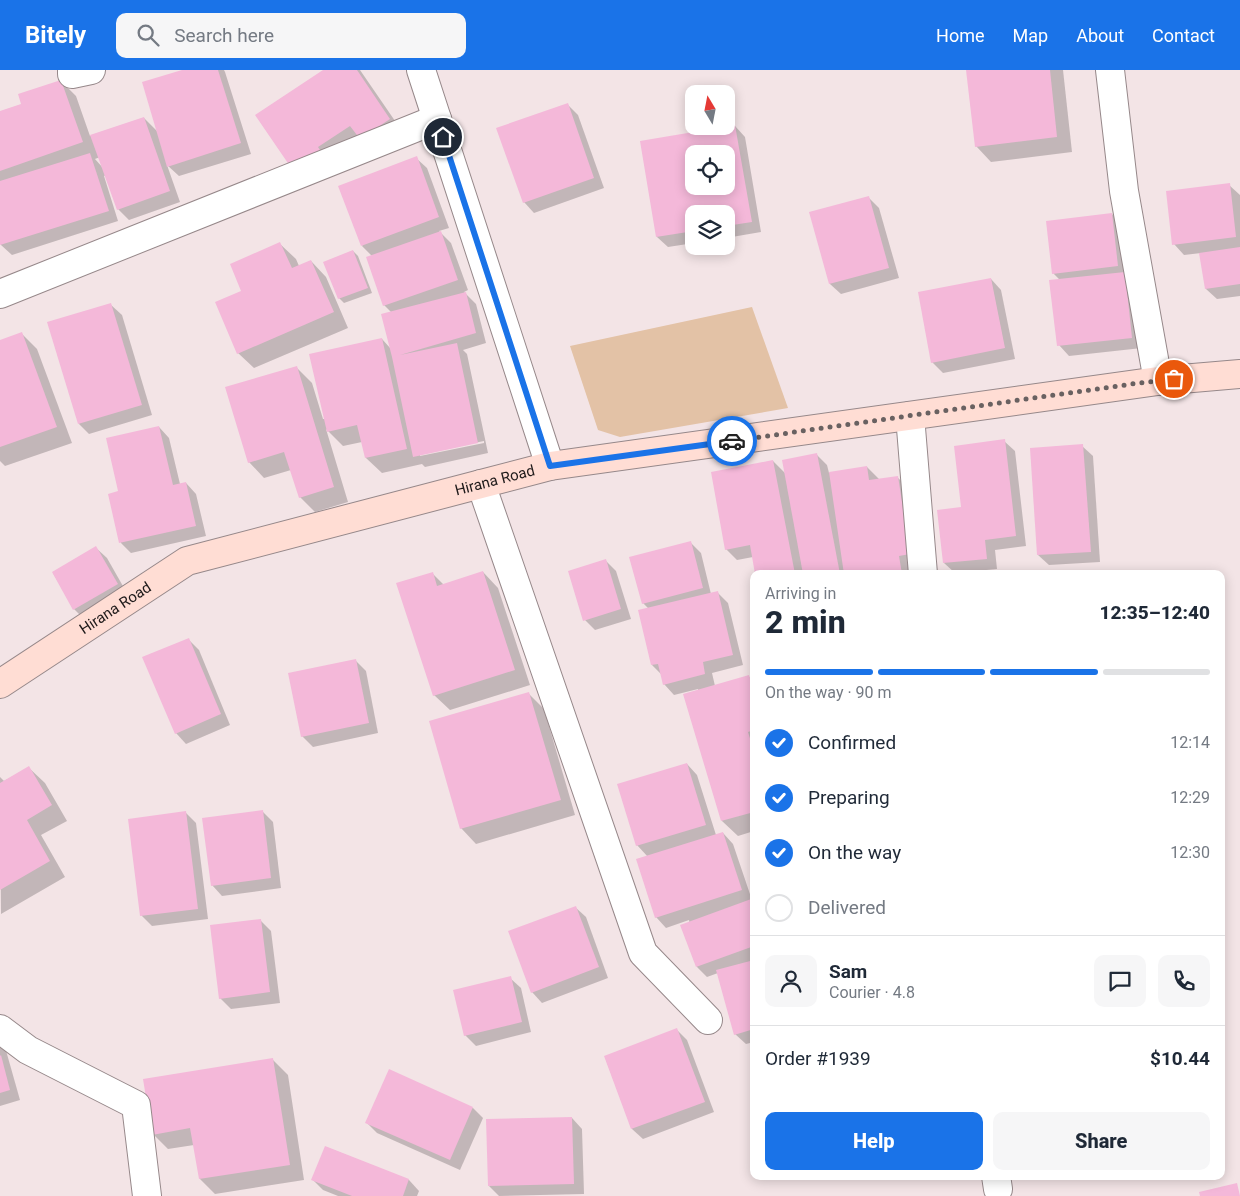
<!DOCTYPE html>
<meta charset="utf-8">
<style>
:root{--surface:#fff;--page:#f6f6f7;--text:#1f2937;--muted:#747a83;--line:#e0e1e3;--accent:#1a73e8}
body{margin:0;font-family:Roboto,sans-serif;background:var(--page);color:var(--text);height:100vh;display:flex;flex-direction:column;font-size:19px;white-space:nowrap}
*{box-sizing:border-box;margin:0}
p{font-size:16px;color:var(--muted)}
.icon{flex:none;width:28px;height:28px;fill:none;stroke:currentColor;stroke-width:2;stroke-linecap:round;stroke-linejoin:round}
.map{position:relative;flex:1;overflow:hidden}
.drawer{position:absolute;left:750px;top:500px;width:475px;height:610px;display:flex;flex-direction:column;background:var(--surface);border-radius:10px;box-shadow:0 2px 12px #0003}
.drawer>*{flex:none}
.needle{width:32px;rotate:350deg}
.tools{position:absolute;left:685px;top:15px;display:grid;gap:10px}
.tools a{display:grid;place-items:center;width:50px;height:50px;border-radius:10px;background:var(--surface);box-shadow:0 2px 12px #0003;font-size:25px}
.pin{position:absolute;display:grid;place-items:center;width:42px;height:42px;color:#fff;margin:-21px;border:2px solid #fff;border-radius:50%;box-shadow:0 1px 5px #0007}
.courier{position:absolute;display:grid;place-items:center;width:50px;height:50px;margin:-25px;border:4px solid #1a73e8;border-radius:50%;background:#fff;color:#222;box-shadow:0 1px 6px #0007}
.overview em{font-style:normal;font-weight:800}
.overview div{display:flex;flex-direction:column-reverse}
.overview{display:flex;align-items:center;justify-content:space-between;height:85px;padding:0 15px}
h1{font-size:32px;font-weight:800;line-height:38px}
.bar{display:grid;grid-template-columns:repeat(4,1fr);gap:8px 5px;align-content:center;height:60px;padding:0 15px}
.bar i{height:6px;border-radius:4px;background:var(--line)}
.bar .on{background:var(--accent)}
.bar p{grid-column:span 4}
.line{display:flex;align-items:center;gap:12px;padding:0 15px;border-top:1px solid var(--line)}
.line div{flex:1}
.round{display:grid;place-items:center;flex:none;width:52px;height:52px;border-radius:10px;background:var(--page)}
ol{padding:0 15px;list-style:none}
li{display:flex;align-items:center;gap:15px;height:55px}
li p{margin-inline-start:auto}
li .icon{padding:5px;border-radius:50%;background:var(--accent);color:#fff;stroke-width:4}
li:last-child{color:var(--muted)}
li i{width:28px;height:28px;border:2px solid var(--line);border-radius:50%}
.button{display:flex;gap:10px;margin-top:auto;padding:10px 15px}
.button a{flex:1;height:58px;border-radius:10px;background:var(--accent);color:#fff;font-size:20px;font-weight:800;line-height:58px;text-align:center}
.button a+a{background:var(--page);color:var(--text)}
header{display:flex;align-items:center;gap:30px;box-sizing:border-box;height:70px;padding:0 25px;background:var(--accent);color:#fff}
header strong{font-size:24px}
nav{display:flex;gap:28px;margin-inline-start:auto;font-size:18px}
.search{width:350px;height:45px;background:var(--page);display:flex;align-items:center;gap:12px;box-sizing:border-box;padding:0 18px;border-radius:10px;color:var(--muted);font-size:19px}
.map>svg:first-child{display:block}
.green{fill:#e3c2a6}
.shadow{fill:#0003;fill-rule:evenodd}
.building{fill:#f4b8d9;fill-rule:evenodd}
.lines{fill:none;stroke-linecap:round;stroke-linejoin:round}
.street-casing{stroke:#96888a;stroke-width:30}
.secondary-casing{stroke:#96888a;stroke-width:30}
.street{stroke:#fff;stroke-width:28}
.secondary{stroke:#ffddd4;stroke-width:28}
.done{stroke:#696161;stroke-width:5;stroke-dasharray:0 9}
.route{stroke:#1a73e8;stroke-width:6}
.labels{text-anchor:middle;stroke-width:5;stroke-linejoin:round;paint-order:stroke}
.street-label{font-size:15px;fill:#1f1a1a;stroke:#f3e4e6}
</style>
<header>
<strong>Bitely</strong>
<div class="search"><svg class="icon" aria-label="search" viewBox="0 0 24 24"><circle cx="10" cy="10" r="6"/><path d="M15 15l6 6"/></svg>Search here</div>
<nav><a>Home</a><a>Map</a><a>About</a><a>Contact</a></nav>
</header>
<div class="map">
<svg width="1240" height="1126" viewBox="0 0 1240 1126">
<rect width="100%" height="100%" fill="#f3e4e6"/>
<path class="green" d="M752 237 788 338 620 367 598 360 570 276Z"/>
<g class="shadow">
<path d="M186 0H224L225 2 251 84 179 106 167 95 180 132 129 150 118 139 106 105 104 106 118 151 12 185 1 175 0 171V43L23 35 61 11 76 26 90 66 144 48 158 62ZM100 87 103 98 95 89Z"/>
<path d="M325 0H360L404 64 336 99 310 116 295 101Z"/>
<path d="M968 0H1063L1072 82 991 92 976 76Z"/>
<path d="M567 34 578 45 604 118 534 143 524 132Z"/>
<path d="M735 56 745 67 761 162 726 168V144H694V173L668 177 657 167 641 72ZM694 84H726V116H694Z"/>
<path d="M416 88 427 98 449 158 439 161 451 173 468 220 464 222 476 234 486 273 463 280 467 284 488 383 425 397 422 394 382 403 366 388 362 372 343 376 326 359 348 432 315 442 300 427 291 400 264 408 249 392 296 297 312 313 323 349H325L382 269 391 279 392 243 384 235 372 186 362 176ZM484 371V373L420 386V384Z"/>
<path d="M1229 115 1240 125V226L1217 229 1206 219 1201 183 1184 185 1174 174Z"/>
<path d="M868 127 879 138 899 208 841 224 830 214 811 143Z"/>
<path d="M1112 144 1122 155 1142 278 1069 286 1059 275 1060 210 1053 203Z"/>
<path d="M280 174 296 189 299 196 311 191 326 207 348 258 254 298 238 283 243 222Z"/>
<path d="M353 181 358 186 372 223 344 233 339 228Z"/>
<path d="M991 209 1001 220 1015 289 943 303 932 292Z"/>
<path d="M111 235 122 245 152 345 89 364 79 354Z"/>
<path d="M22 264 37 279 72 373 5 396 0 391V272Z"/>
<path d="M159 357 169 368 180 414 186 413 196 424 206 466 131 483 121 473 109 425 120 422Z"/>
<path d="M1004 371 1015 381 1026 476 995 480 997 499 955 503 944 493 963 438Z"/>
<path d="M1082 376 1093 386 1100 492 1049 495 1038 485Z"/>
<path d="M817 385 827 395 829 403 867 397 880 410 897 407 913 422 914 504H757L753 487 737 490 726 479 773 391 786 404Z"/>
<path d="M690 472 701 483 711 524 717 522 728 533 743 595 712 603 715 616 748 606 754 612V761L738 766 722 751 698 619 674 625 664 614 662 605 652 595 649 539 643 533Z"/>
<path d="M96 478 107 488 128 525 85 550 74 539 53 503Z"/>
<path d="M605 490 616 501 631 549 595 560 585 550Z"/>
<path d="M483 502 498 518 530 615 450 640 434 625 432 503 444 515Z"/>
<path d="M188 569 199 580 230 655 186 674 176 663Z"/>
<path d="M356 591 366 601 378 663 313 677 302 666Z"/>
<path d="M529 624 544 639 575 745 476 774 461 758Z"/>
<path d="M687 694 697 705 716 765 723 763 733 774 752 830 754 829V972L746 974 735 964 718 903 707 907 697 897 689 850 666 858 656 847 648 787 637 775Z"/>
<path d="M29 698 45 713 67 751 41 765 65 807 1 844 0 707 4 711Z"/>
<path d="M262 741 273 752 281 818 222 826 212 815Z"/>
<path d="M186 743 196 753 208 849 152 856 141 845Z"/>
<path d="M575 837 586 847 608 908 542 933 532 922Z"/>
<path d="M261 851 271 861 280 933 231 939 220 928Z"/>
<path d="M510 908 521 918 531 962 476 976 465 965Z"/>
<path d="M677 960 687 970 714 1042 643 1069 632 1059 605 987Z"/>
<path d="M0 972 5 977 20 1030 0 1036Z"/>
<path d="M272 989 288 1005 304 1110 215 1124 200 1109 194 1075 168 1079 153 1064Z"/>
<path d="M473 1038 483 1048 460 1100 377 1063 366 1052Z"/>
<path d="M572 1048 582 1059 584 1124 499 1126 489 1116Z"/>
<path d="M326 1077 409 1110 419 1121 417 1126H338L323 1120 313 1110Z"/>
</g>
<g class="building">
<path d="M182 0H218L241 73 167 97 142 12Z"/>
<path d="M323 0H357L390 49 360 69 350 56 318 77 322 83 294 102 255 45Z"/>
<path d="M966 0H1050L1057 67 975 77Z"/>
<path d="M61 10 83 72 0 101V41L21 34 18 24Z"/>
<path d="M568 33 594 108 523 133 496 58Z"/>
<path d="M144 47 170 121 117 140 90 65Z"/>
<path d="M735 55 752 152 726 156V144H694V161L656 167 640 71ZM694 84H726V116H694Z"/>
<path d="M90 83 109 141 0 175V111Z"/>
<path d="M417 86 439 147 361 176 338 116Z"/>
<path d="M1230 113 1236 167 1172 175 1166 121Z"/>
<path d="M869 126 889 198 829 214 809 142Z"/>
<path d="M1112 143 1118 196 1052 204 1046 151Z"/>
<path d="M441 161 458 210 383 236 366 187Z"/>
<path d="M280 172 292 198 311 190 334 242 237 284 215 232 241 221 230 194Z"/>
<path d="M1240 177V214L1205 219 1199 183Z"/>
<path d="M353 180 368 218 338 229 323 192Z"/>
<path d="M1125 202 1132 268 1057 276 1049 210Z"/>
<path d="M991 208 1005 278 931 293 918 222Z"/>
<path d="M466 222 476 263 400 285 457 273 478 373 413 387 392 287 381 244Z"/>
<path d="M111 233 142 335 78 354 47 252Z"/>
<path d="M22 262 57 357 0 377V270Z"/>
<path d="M382 268 407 379 365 388 357 355 327 362 309 284Z"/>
<path d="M297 296 334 417 299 428 284 382 248 393 225 317Z"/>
<path d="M159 356 173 415 186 412 196 456 119 473 108 424 118 421 106 368Z"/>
<path d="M1005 369 1016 466 985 470 987 489 943 493 937 440 961 437 954 376Z"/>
<path d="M1083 374 1091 482 1037 485 1030 378Z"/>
<path d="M817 383 840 504H803L782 390Z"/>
<path d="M773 390 795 504H755L750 475 725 480 711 402Z"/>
<path d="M867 396 869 410 898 406 910 484 899 486 902 504H844L829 402Z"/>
<path d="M691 471 703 518 642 534 629 487Z"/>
<path d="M96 476 118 514 73 540 52 502Z"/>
<path d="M606 489 621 539 583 551 568 501Z"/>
<path d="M483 501 515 600 433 626 396 513 433 502 437 516Z"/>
<path d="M718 521 733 585 703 592 705 604 663 615 658 594 651 595 638 540Z"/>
<path d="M189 568 221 644 175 664 142 587Z"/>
<path d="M356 589 369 653 301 667 288 603Z"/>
<path d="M749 605 754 622V660L748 662 754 681V742L721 751 683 624Z"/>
<path d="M529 622 561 730 460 759 429 651Z"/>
<path d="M687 693 706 755 636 776 617 714Z"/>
<path d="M29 696 52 735 27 750 50 791 0 820V713Z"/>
<path d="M263 740 271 808 211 816 202 748Z"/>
<path d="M186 741 198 839 140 846 128 749Z"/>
<path d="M723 762 742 820 655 848 636 789Z"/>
<path d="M754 828V876L696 897 680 855Z"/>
<path d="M576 836 599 897 531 923 508 861Z"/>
<path d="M261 849 270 922 219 929 210 855Z"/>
<path d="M754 890V959L734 965 716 900Z"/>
<path d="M511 906 522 952 464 966 453 920Z"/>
<path d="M677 958 705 1032 631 1059 604 986Z"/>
<path d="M1 985 10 1020 0 1023V986Z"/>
<path d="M273 988 290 1095 199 1109 190 1058 152 1065 143 1009Z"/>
<path d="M389 999 473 1037 450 1090 365 1053Z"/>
<path d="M572 1047 574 1114 488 1116 486 1049Z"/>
<path d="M325 1076 409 1109 403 1126H352L311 1110Z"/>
<path d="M1237 1113 1240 1126H1200L1199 1122Z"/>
</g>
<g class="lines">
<g class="street-casing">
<g id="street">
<path d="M72 0V4L91 0"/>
<path d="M421 0 550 396"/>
<path d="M1110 0 1124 121 1158 311"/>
<path d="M0 224 437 49"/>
<path d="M910 346 923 504"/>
<path d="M481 414 643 883 708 950"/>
<path d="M0 959 28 980 136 1035 147 1126"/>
<path d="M996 1106 998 1119"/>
</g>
</g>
<g class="secondary-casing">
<g id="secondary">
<path id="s1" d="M0 614 187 491 481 414 550 396 1158 311 1240 304"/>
</g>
</g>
<use href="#street" class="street"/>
<use href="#secondary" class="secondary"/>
</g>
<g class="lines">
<path class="done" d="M732 371 1139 313 1174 309"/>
<path class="route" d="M443 67 550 396 732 371"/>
</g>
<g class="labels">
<g class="street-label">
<text dy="5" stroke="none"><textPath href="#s1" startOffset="542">Hirana Road</textPath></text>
<text dy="5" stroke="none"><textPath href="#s1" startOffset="138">Hirana Road</textPath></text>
</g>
</g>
</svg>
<div class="tools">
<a><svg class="needle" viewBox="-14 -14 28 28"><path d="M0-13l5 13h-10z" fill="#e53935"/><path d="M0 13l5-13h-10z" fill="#747a83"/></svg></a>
<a><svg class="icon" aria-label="locate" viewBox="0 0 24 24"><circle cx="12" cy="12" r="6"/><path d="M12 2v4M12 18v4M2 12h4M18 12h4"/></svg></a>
<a><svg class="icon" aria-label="layers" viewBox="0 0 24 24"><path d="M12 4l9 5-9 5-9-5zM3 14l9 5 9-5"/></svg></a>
</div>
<div class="pin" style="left:1174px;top:309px;background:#ea580c"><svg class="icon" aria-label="bag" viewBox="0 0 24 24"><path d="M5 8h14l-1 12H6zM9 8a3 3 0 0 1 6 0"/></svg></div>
<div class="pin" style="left:443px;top:67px;background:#1f2937"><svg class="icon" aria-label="home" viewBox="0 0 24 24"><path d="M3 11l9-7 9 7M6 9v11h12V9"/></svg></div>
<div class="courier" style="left:732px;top:371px"><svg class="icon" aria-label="car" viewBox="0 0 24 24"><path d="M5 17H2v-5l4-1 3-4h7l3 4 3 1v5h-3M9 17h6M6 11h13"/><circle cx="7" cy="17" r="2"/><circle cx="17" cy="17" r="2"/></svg></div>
<section class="drawer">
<div class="overview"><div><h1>2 min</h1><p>Arriving in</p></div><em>12:35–12:40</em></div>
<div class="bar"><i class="on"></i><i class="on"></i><i class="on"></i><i></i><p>On the way · 90 m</p></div>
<ol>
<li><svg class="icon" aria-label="check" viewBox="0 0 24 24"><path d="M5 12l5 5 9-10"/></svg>Confirmed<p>12:14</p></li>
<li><svg class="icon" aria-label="check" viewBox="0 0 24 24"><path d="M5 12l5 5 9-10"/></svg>Preparing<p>12:29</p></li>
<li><svg class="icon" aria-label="check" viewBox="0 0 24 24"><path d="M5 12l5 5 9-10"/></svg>On the way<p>12:30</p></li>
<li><i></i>Delivered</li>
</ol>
<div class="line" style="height:90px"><a class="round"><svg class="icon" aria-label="person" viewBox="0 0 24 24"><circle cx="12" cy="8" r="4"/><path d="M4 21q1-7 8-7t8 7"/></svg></a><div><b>Sam</b><p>Courier · 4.8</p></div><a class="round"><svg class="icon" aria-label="chat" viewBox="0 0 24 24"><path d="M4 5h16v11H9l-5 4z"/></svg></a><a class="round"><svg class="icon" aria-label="phone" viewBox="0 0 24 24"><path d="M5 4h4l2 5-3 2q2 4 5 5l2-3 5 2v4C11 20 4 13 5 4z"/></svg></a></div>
<div class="line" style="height:65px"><div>Order #1939</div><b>$10.44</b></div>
<div class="button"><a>Help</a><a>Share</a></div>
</section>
</div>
